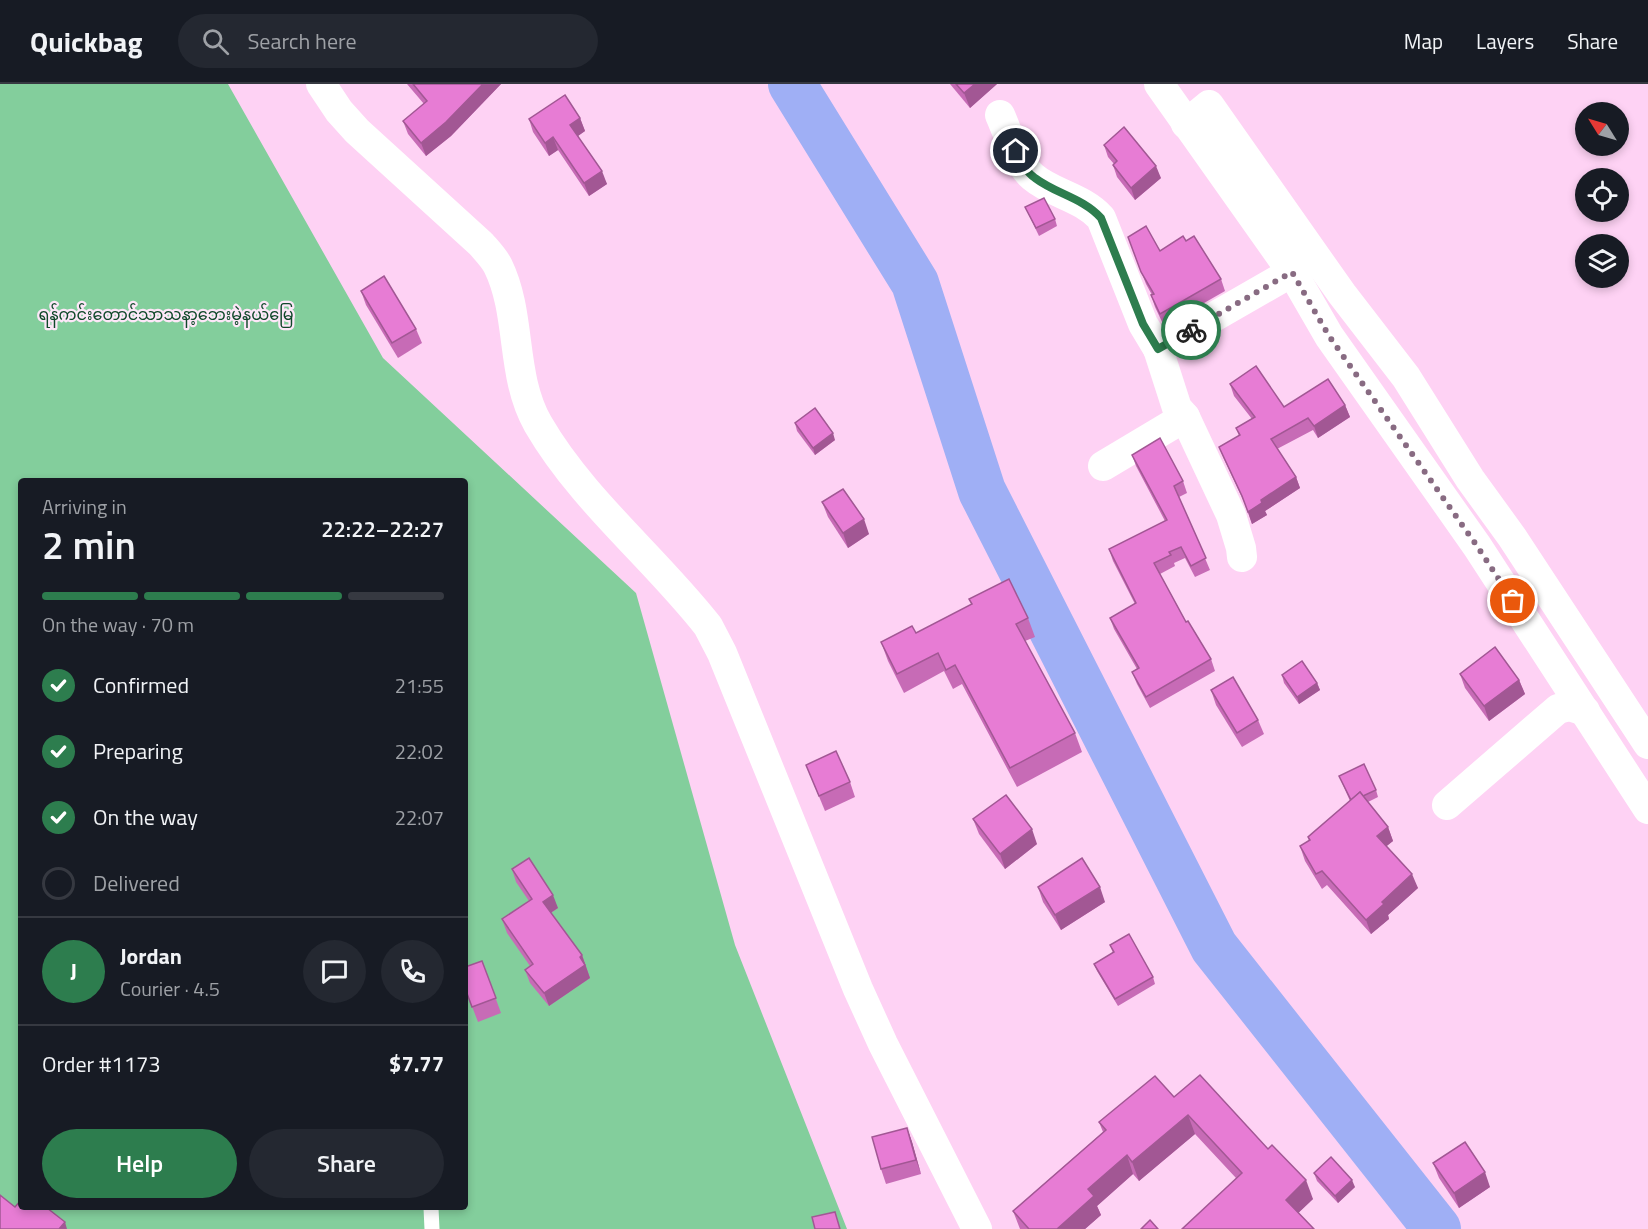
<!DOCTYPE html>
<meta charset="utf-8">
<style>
:root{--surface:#171b24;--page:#242831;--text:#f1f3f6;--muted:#9ea1a6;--line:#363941;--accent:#2d7d4e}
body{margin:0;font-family:"Titillium Web","Noto Sans Myanmar",sans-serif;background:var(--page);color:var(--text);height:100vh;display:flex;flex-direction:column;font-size:22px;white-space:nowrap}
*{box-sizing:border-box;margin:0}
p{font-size:20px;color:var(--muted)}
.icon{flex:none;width:33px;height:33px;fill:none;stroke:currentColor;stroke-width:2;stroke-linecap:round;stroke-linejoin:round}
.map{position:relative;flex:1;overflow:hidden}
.panel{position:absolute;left:18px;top:394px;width:450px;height:732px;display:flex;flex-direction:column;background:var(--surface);border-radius:6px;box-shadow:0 3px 9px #0003}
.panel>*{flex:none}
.needle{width:39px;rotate:307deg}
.controls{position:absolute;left:1575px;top:18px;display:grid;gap:12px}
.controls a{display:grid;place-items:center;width:54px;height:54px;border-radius:50%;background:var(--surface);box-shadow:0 3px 9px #0003;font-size:30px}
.pin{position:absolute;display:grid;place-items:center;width:51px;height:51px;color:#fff;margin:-26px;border:3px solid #fff;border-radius:50%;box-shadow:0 2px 6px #0007}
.courier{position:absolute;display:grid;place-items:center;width:60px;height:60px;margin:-30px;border:4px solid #2d7d4e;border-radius:50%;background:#fff;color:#222;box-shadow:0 2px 8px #0007}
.summary em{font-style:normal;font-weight:600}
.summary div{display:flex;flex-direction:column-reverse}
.summary{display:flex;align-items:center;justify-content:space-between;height:102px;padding:0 24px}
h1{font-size:39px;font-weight:600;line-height:45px}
.bar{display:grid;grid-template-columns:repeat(4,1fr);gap:9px 6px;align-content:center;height:72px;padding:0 24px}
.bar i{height:8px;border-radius:4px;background:var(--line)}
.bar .current{background:var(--accent)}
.bar p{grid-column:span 4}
.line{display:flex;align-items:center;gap:15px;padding:0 24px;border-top:2px solid var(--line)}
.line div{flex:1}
.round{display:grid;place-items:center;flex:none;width:63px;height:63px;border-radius:32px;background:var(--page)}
ol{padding:0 24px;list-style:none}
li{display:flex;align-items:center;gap:18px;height:66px}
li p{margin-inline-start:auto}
li .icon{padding:6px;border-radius:50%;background:var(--accent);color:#fff;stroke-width:4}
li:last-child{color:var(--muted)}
li i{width:33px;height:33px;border:3px solid var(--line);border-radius:50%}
.cta{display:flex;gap:12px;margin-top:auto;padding:12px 24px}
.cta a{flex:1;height:69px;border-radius:36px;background:var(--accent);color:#fff;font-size:24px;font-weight:600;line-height:69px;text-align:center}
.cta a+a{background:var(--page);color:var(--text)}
header{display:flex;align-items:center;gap:36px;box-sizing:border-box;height:84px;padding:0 30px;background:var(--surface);border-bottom:2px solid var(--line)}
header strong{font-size:28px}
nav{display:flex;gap:33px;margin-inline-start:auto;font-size:21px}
.search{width:420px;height:54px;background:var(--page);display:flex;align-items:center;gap:15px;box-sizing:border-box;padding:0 21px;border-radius:33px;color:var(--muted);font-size:22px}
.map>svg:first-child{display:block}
.green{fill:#83ce9c;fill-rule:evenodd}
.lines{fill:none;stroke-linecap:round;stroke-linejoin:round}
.river{stroke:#9faff5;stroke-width:48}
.service{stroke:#fff;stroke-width:15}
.minor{stroke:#fff;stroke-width:30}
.wall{fill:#c76bb6}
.shaded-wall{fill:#a25794}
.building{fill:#e77cd4;stroke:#a25794;stroke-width:1.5}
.done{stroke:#886b82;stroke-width:6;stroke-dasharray:0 10.8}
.route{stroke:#2d7d4e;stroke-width:8}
.labels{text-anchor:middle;stroke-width:4.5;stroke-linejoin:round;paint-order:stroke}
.park-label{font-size:16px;fill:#0f4829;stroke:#fde7f8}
</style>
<header>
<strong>Quickbag</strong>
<div class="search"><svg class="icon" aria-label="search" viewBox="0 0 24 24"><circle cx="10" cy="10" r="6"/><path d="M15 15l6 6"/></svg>Search here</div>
<nav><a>Map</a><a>Layers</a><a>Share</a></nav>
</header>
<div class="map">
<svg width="1648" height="1145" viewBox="0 0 1648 1145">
<rect width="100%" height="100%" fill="#fed2f4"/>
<path class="green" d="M0 0H228L383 274 636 509 735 861 847 1145H0ZM21 398H465V1124H21Z"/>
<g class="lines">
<path class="river" d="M792 0 915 199 982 407 1214 863 1437 1145"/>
<path class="service" d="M431 1124 432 1145"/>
<g class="minor">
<path d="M321 0 339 27 357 47 481 160C487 167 494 174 498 182 522 231 510 291 538 340 582 416 654 473 708 542L722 569 858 905 883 960 977 1145"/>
<path d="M1159 0 1292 188 1329 252 1477 462 1648 725"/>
<path d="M1000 31C1009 51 1016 78 1033 93 1053 110 1082 113 1101 134L1143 240 1158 265 1292 188"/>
<path d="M1186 40 1209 21 1342 210 1406 293 1470 395 1512 453 1648 660"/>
<path d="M1158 265 1177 324 1185 333 1231 431 1241 464 1242 473"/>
<path d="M1103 382 1185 333"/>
<path d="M1447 721 1558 625 1569 622 1585 627"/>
</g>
</g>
<g class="wall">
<path d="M407 0H501L451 52 426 72 408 50 403 37 424 20Z"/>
<path d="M950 0H997L970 24Z"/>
<path d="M580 34 585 47 578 52 607 100 589 112 558 66 549 72 533 48 529 35Z"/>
<path d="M1104 61 1161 94 1135 116 1117 93 1113 81 1114 80 1108 73Z"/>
<path d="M1025 123 1055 135 1057 142 1039 152Z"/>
<path d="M1128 153 1160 167 1186 157 1221 195 1225 207 1164 242 1155 223 1151 211H1152L1146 200Z"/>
<path d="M361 207 416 245 422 259 398 274 366 221Z"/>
<path d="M1230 300 1284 323 1345 321 1350 333 1318 354 1313 346 1277 365 1296 393 1300 404 1265 427 1267 431 1252 440 1245 420 1224 375 1219 363 1239 352 1236 344 1252 335 1234 312Z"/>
<path d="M795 339 835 356 815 371 797 347Z"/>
<path d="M1132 371 1183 397 1187 409 1179 413 1210 486 1195 493 1185 474 1174 479 1175 482 1160 490 1186 538 1211 575 1215 587 1150 624 1137 600 1132 588 1137 585 1114 545 1110 534 1135 520 1113 477 1109 465 1165 437 1136 382Z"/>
<path d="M822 418 869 450 848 464 828 433Z"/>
<path d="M969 515 1028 534 1035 553 1025 557 1075 649 1082 668 1017 703 962 600 953 605 944 587 904 609 888 577 881 558 916 549 972 521Z"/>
<path d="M1460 590 1519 596 1525 610 1489 637 1465 604Z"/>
<path d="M1282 591 1317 599 1320 606 1299 620 1284 599Z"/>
<path d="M1211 606 1258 636 1264 650 1242 663 1216 621Z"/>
<path d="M806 681 850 698 855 713 825 727Z"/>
<path d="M1339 692 1376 706 1378 713 1368 718 1388 743 1393 757 1386 762 1418 804 1388 831 1389 835 1371 850 1327 801 1322 805 1305 777 1300 762 1309 757 1308 753 1350 717Z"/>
<path d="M973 735 1037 760 1005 785 979 750Z"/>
<path d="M512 785 558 824 551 829 582 871 590 894 549 922 530 899 525 886 530 882 507 849 502 835 529 817 516 798Z"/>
<path d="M1038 803 1105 818 1061 846 1043 818Z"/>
<path d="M1110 861 1153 893 1155 900 1118 922 1097 887 1094 880 1113 869Z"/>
<path d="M482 877 501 929 478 938 465 904Z"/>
<path d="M1174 1013 1313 1115 1298 1129 1236 1094 1195 1050 1139 1097 1133 1090 1097 1122 1101 1131 1085 1145H1020L1013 1127 1103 1048 1099 1038Z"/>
<path d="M907 1044 912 1058 921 1090 886 1100 881 1085Z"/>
<path d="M1433 1079 1490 1103 1459 1124 1439 1094Z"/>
<path d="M1314 1089 1355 1103 1338 1119 1317 1097Z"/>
</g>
<g class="shaded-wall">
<path d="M483 0H501L451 52 426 72 421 59Z"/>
<path d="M975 0H997L970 24 964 9Z"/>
<path d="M580 34 585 47 575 54 570 41Z"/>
<path d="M553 53 558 66 549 72 545 59Z"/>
<path d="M1156 82 1161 94 1135 116 1131 104Z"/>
<path d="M602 87 607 100 589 112 584 99Z"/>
<path d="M1345 321 1350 333 1318 354 1314 342Z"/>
<path d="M833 349 835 356 815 371 813 364Z"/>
<path d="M1296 393 1300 404 1265 427 1267 431 1252 440 1248 428 1261 416Z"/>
<path d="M864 435 869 450 848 464 843 449Z"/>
<path d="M1519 596 1525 610 1489 637 1484 622Z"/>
<path d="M1317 599 1320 606 1299 620 1297 613Z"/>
<path d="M1388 743 1393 757 1382 766 1377 752Z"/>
<path d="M1032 745 1037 760 1005 785 1000 770Z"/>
<path d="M1412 790 1418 804 1388 831 1389 835 1371 850 1366 836 1382 818Z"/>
<path d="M1100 803 1105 818 1061 846 1055 831Z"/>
<path d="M553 811 558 824 547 831 543 818Z"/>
<path d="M582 871 590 894 549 922 544 909Z"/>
<path d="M1188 1031 1195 1050 1139 1097 1132 1078Z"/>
<path d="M907 1044 912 1058 921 1090 916 1076Z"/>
<path d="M1127 1071 1133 1090 1097 1122 1101 1131 1085 1145H1057L1088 1105Z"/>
<path d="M1485 1088 1490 1103 1459 1124 1454 1109Z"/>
<path d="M1306 1096 1313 1115 1292 1135 1286 1116Z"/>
<path d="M1352 1096 1355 1103 1338 1119 1335 1112Z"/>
<path d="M65 1138 67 1145H59Z"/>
</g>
<g class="building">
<path d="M413 0H483L446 38 421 59 403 37 427 17Z"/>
<path d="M956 0H975L964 9Z"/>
<path d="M565 11 580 34 570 41 602 87 584 99 553 53 545 59 529 35Z"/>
<path d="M1124 43 1156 82 1131 104 1113 81 1117 77 1104 61Z"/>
<path d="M1044 114 1055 135 1036 144 1025 123Z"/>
<path d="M1146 142 1160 167 1183 152 1186 157 1194 152 1221 195 1160 230 1151 211 1154 210 1141 188 1128 153Z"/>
<path d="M384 192 416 245 392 259 361 207Z"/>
<path d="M1256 282 1284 323 1328 295 1345 321 1314 342 1308 334 1271 355 1296 393 1261 416 1262 419 1248 428 1242 412 1219 363 1240 351 1236 344 1255 333 1230 300Z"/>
<path d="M815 324 833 349 813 364 795 339Z"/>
<path d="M1160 354 1183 397 1174 402 1206 474 1191 482 1181 463 1169 468 1171 471 1154 479 1186 538 1188 537 1211 575 1146 613 1132 588 1139 584 1110 534 1136 519 1109 465 1167 436 1132 371Z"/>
<path d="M843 405 864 435 843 449 822 418Z"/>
<path d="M1009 495 1028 534 1016 540 1075 649 1010 684 955 581 946 586 938 569 897 590 881 558 912 542 916 549 972 520 969 515Z"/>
<path d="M1495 563 1519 596 1484 622 1460 590Z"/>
<path d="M1302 577 1317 599 1297 613 1282 591Z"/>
<path d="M1233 593 1258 636 1237 649 1211 606Z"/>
<path d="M836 667 850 698 819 712 806 681Z"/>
<path d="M1364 680 1376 706 1363 712 1360 708 1351 716 1339 692Z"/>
<path d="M1360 708 1388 743 1377 752 1412 790 1382 818 1384 820 1366 836 1322 787 1316 790 1300 762 1310 756 1308 753Z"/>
<path d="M1006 711 1032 745 1000 770 973 735Z"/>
<path d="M529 774 553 811 543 818 582 871 580 873 585 881 544 909 525 886 533 880 502 835 532 815 512 785Z"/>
<path d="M1082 774 1100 803 1055 831 1038 803Z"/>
<path d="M1129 850 1153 893 1115 915 1094 880 1114 868 1110 861Z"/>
<path d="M482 877 496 914 472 923 465 904V883Z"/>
<path d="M1200 991 1268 1065 1272 1061 1306 1096 1286 1116 1314 1145H1182L1242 1089 1188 1031 1132 1078 1127 1071 1088 1105 1094 1112 1057 1145H1029L1013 1127 1106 1046 1099 1038 1155 992 1174 1013Z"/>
<path d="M907 1044 916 1076 881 1085 872 1053Z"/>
<path d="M1465 1058 1485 1088 1454 1109 1433 1079Z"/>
<path d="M1331 1073 1352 1096 1335 1112 1314 1089Z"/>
<path d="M0 1111 15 1123 21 1116V1124H47L65 1138 59 1145H0Z"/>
<path d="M835 1128 840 1145H815L812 1133Z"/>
<path d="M1150 1136 1158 1145H1141Z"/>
</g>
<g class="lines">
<path class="done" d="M1191 246 1292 188 1329 252 1477 462 1513 517"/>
<path class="route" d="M1016 67C1021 77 1026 88 1035 94 1056 110 1083 114 1101 134L1143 240 1158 265 1191 246"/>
</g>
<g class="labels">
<g class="park-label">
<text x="166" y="236">ရန်ကင်းတောင်သာသနာ့ဘေးမဲ့နယ်မြေ</text>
</g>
</g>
</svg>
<div class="controls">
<a><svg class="needle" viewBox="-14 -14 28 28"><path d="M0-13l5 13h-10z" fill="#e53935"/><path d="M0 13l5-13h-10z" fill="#9ea1a6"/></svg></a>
<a><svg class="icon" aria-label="locate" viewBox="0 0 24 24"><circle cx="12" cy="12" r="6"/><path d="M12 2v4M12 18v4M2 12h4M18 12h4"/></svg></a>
<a><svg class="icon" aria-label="layers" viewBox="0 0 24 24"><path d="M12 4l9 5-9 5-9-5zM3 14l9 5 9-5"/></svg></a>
</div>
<div class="pin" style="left:1513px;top:517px;background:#ea580c"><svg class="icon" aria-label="bag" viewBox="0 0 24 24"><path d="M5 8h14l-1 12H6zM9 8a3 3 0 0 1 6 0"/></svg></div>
<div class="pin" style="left:1016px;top:67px;background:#1f2937"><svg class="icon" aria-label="home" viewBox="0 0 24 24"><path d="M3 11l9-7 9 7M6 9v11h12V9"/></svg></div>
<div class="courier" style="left:1191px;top:246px"><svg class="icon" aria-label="bike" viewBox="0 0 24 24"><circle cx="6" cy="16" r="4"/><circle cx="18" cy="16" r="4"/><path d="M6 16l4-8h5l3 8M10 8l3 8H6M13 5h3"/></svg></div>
<section class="panel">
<div class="summary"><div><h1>2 min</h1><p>Arriving in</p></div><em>22:22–22:27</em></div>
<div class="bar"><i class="current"></i><i class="current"></i><i class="current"></i><i></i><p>On the way · 70 m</p></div>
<ol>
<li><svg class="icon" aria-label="check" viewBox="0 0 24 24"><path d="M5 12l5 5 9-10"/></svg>Confirmed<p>21:55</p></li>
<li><svg class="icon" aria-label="check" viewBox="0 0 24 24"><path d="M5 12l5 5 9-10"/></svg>Preparing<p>22:02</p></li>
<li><svg class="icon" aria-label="check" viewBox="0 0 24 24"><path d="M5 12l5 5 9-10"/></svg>On the way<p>22:07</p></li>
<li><i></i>Delivered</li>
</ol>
<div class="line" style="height:108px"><b class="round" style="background:var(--accent);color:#fff">J</b><div><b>Jordan</b><p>Courier · 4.5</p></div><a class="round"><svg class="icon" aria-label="chat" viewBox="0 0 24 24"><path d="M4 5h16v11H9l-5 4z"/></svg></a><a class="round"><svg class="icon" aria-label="phone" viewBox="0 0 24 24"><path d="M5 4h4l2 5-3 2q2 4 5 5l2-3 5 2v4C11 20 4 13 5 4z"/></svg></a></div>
<div class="line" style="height:78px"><div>Order #1173</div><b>$7.77</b></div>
<div class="cta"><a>Help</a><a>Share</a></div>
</section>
</div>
